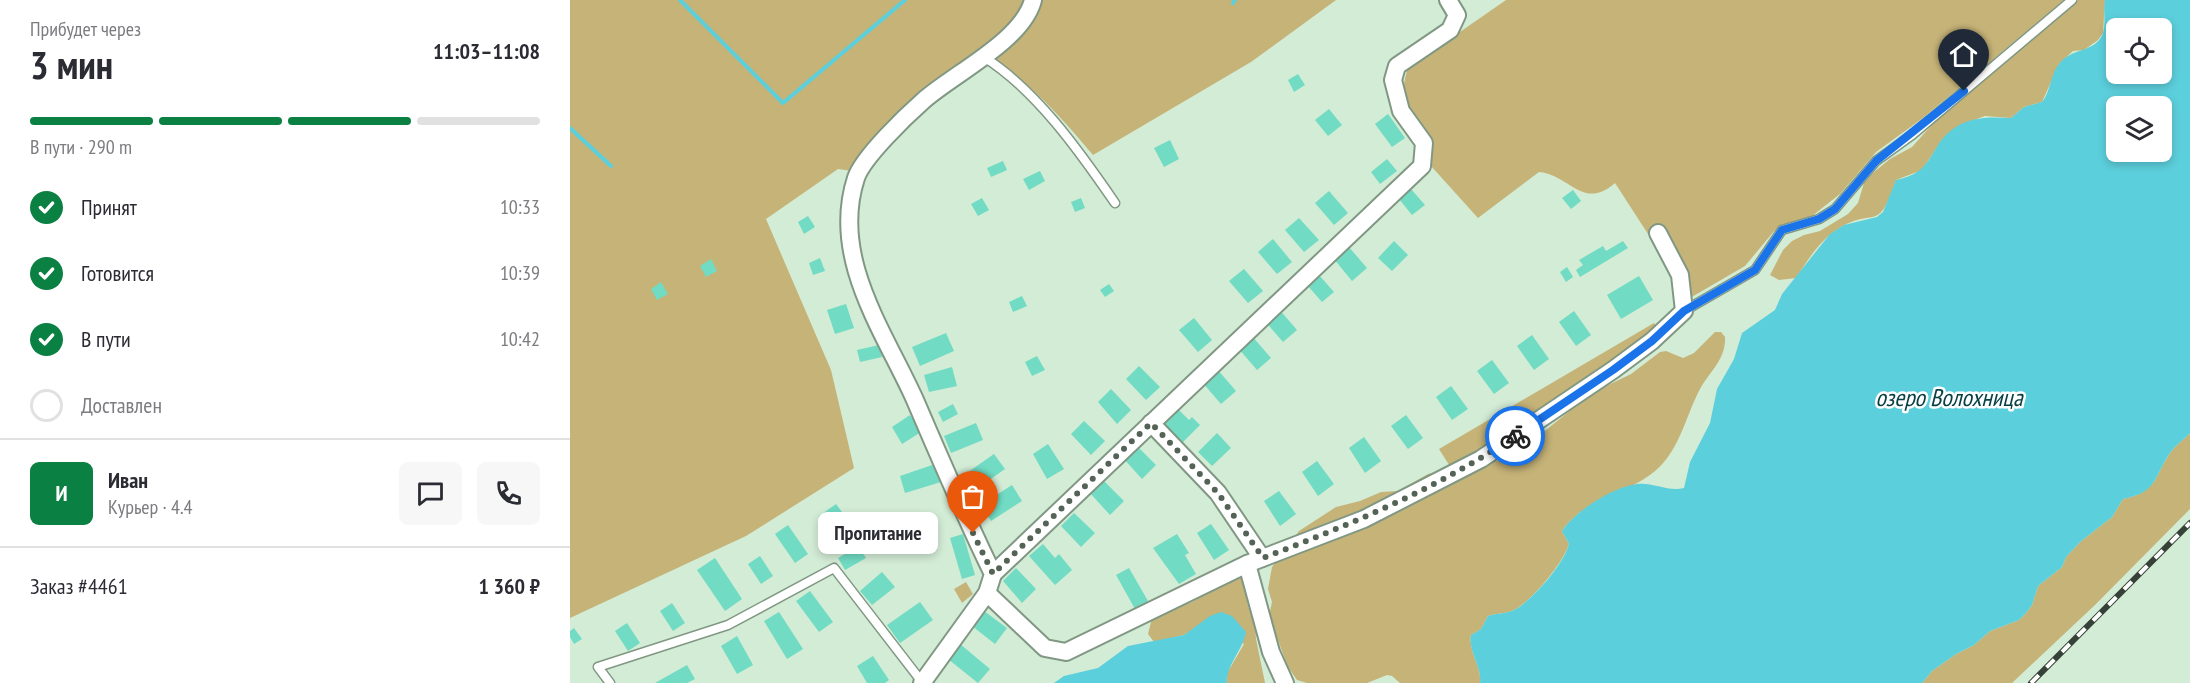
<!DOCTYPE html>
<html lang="ru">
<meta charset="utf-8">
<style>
:root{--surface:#fff;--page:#f7f7f7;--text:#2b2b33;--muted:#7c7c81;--line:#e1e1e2;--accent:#0b8043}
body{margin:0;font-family:"PT Sans Narrow",sans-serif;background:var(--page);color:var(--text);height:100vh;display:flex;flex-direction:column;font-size:22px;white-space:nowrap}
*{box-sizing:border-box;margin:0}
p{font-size:20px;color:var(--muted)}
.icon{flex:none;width:33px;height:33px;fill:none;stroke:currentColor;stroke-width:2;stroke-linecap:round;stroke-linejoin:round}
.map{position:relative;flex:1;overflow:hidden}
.details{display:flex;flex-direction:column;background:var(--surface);width:570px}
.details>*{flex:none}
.tools{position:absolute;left:1536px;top:18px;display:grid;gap:12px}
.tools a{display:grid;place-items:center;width:66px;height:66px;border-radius:9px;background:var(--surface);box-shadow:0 3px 9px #0003;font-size:30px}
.pin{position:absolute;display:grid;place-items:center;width:51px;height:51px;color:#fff;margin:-62px -26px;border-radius:50% 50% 50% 0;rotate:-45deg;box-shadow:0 0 6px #0007}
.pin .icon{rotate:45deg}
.courier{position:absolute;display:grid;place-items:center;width:60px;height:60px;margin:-30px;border:4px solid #1a73e8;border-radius:50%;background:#fff;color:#222;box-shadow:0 2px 8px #0007}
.bubble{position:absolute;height:42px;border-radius:9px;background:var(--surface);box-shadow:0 3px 9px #0003;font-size:20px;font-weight:700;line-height:42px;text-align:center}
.summary em{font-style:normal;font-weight:700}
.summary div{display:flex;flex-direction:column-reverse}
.summary{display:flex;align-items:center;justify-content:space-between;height:102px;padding:0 30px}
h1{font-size:39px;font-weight:700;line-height:45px}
.bar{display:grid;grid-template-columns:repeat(4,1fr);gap:9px 6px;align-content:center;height:72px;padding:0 30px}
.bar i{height:8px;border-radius:4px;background:var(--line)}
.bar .on{background:var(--accent)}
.bar p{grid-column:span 4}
.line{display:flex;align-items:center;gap:15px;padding:0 30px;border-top:2px solid var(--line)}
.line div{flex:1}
.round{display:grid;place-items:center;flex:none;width:63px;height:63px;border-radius:9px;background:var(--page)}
ol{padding:0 30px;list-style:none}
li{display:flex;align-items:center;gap:18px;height:66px}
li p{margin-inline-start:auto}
li .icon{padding:6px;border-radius:50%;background:var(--accent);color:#fff;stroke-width:4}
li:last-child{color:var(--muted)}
li i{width:33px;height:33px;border:3px solid var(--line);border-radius:50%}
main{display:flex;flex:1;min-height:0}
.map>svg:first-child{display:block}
.green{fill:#c6b378}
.water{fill:#5ccfdc;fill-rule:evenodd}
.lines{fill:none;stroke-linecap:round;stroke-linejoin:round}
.stream{stroke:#5ccfdc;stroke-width:4}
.building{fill:#71dbc3}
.lane-casing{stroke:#809883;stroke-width:11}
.street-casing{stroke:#809883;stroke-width:20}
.lane{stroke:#fff;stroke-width:8}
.street{stroke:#fff;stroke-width:16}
.rail-casing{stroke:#364237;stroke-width:6}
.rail{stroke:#fff;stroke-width:4;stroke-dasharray:11;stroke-linecap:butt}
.done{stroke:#546356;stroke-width:6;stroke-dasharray:0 10.8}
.route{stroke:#1a73e8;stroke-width:8}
.labels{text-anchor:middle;stroke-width:5;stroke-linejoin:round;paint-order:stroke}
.water-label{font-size:24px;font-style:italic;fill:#084045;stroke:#fff}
</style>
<main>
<section class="details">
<div class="summary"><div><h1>3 мин</h1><p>Прибудет через</p></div><em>11:03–11:08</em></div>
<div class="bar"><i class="on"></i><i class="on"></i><i class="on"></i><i></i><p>В пути · 290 m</p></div>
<ol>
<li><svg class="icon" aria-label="check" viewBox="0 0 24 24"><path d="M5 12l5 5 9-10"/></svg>Принят<p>10:33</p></li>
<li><svg class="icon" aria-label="check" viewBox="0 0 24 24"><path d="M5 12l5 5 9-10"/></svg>Готовится<p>10:39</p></li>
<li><svg class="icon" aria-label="check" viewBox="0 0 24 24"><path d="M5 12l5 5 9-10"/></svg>В пути<p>10:42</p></li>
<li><i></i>Доставлен</li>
</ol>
<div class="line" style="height:108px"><b class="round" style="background:var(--accent);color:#fff">И</b><div><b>Иван</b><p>Курьер · 4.4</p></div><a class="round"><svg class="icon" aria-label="chat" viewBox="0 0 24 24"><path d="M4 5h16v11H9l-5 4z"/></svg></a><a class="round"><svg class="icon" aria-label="phone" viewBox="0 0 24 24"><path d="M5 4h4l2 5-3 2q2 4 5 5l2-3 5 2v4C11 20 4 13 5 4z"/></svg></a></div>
<div class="line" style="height:78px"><div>Заказ #4461</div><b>1 360 ₽</b></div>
</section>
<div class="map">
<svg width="1620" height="683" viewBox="0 0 1620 683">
<rect width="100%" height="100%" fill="#d3ecd6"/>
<g class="green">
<path d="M0 0H766L681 62 523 155C491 117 452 73 408 50L322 119 282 171 268 169 196 219 261 370 284 468 176 536 0 618Z"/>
<path d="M936 0H1494L1353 118 1306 152 1270 194 1242 216 1205 230 1175 266 1120 298 1112 271 1090 224 1078 234 1045 183C1013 211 1000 175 969 172L908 218 861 166 862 142C841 115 826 103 838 68Z"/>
<path d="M1508 0H1535L1533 33 1528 40 1514 50 1503 51 1489 64 1472 102 1454 107 1441 118 1415 116 1396 123 1372 140 1352 170 1326 180C1307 236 1306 205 1268 229 1250 240 1237 261 1226 278L1209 280 1200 275 1213 250 1222 241 1234 235 1250 231 1278 214 1288 203 1294 183 1304 172 1320 159 1342 147 1369 117Z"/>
<path d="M1084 323 1087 328 921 445 881 468 869 449Z"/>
<path d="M1145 332H1151L1155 337C1156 359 1141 370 1130 389 1115 417 1109 455 1080 475 1051 496 1014 499 992 531L999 544C994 562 962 600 946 609 938 614 927 613 918 616L911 629 901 635C898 652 912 666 910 683H830L822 676 817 675 797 683H737L727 680 718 667 699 616 702 602 698 589 702 567 729 531 766 507 790 501 811 492 828 491 858 474 920 460 928 461 976 430 1022 393 1061 374 1090 352 1096 351 1113 358 1124 353Z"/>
<path d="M1620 433V509L1526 604 1442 683H1352L1362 671 1386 654 1404 645 1420 631 1449 620 1456 613 1462 605 1468 586 1492 567 1496 557 1510 542 1542 517 1553 499C1587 492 1584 477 1600 453 1605 445 1614 440 1620 433Z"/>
<path d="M669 575 673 577 678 606 685 623 686 639 695 683H657V673L674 644 632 623 614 635 584 642 578 634 582 618 622 602Z"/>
<path d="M396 582 403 594 392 603 384 589Z"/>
</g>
<g class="water">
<path d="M1535 0H1620V433C1614 440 1605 445 1600 453 1583 478 1588 492 1553 499L1542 517 1510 542 1496 557 1492 567 1468 586 1462 605 1456 613 1449 620 1420 631 1404 645 1386 654 1362 671 1352 683H910C912 666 898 652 901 635L911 629 918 616C927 613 938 614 946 609 963 599 994 564 999 544L992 531C1005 511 1043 487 1067 484 1083 482 1098 492 1114 488L1120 462 1140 423 1147 389 1164 359 1172 333 1205 310 1212 294 1260 234 1274 225 1307 217 1313 212 1326 180C1366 172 1357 148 1383 129 1400 116 1422 117 1441 118L1454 107 1472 102C1481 91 1480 75 1489 64 1502 47 1526 53 1533 33 1536 22 1533 11 1535 0ZM1546 28H1592V74H1546ZM1546 106H1592V152H1546Z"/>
<path d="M651 612 662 616 676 632C673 650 655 667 657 683H484L494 676 528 668 558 646 614 635 640 616Z"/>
</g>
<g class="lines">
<g class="stream">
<path d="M110 0 213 103 335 0"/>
<path d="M663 3 665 0"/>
<path d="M0 128 41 166"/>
</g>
</g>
<g class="building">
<path d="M728 74 735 85 724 92 718 80Z"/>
<path d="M759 109 772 125 758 136 745 120Z"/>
<path d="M818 114 835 138 822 147 805 124Z"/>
<path d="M600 140 609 159 594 167 584 148Z"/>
<path d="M817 159 827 171 810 184 801 172Z"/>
<path d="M433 161 437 170 421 177 417 168Z"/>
<path d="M470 171 475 181 459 190 453 179Z"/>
<path d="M841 189 855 205 842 215 829 199Z"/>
<path d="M1003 190 1011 201 1001 209 992 198Z"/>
<path d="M759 191 778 213 764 225 745 203Z"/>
<path d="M412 198 419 210 408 216 401 204Z"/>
<path d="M511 198 515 208 505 212 501 202Z"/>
<path d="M238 216 245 227 234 234 228 222Z"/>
<path d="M729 218 749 240 734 252 715 230Z"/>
<path d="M703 239 722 262 707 274 688 252Z"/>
<path d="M824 241 838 255 822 271 808 258Z"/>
<path d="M1053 241 1058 248 1010 277 1006 270 1013 265 1009 260 1033 246 1036 251Z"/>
<path d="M778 246 797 268 782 281 764 259Z"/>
<path d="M250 258 255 271 243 275 239 263Z"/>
<path d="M141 259 147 271 136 277 130 266Z"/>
<path d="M997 267 1003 277 996 282 990 272Z"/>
<path d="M674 269 693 291 678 303 659 281Z"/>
<path d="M749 275 764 292 752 302 737 285Z"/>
<path d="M1069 276 1083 300 1051 319 1037 295Z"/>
<path d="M91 282 98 294 87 300 81 289Z"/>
<path d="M539 284 544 291 535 297 530 290Z"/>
<path d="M452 296 457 306 443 312 439 302Z"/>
<path d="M276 304 284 328 265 334 257 310Z"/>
<path d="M708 308 727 330 713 342 694 320Z"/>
<path d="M1004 311 1021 335 1006 346 989 322Z"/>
<path d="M624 318 642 340 628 352 609 330Z"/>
<path d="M376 333 384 351 350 366 342 347Z"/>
<path d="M962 335 979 359 964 370 947 346Z"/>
<path d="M682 336 701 358 687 370 668 348Z"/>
<path d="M309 345 312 357 290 362 287 350Z"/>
<path d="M467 356 475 370 462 376 455 362Z"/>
<path d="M922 360 939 383 924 394 907 371Z"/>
<path d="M569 366 590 387 576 400 556 379Z"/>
<path d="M382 367 387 386 359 392 354 375Z"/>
<path d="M647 369 666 391 651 404 632 382Z"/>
<path d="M881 386 898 409 882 420 866 397Z"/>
<path d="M541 389 561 410 547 424 528 402Z"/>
<path d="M383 404 388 414 373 422 368 412Z"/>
<path d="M607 408 619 420 622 417 630 425 612 443 592 423Z"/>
<path d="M340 415 351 432 332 444 322 427Z"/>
<path d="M836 415 853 438 838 449 821 426Z"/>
<path d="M514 421 535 441 521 455 501 434Z"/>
<path d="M406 423 413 440 381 453 374 436Z"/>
<path d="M647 433 661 448 642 466 628 452Z"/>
<path d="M794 437 811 461 795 473 779 448Z"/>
<path d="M478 444 494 469 477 479 463 454Z"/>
<path d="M566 445 586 465 572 479 553 458Z"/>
<path d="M424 454 435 469 405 490 394 475Z"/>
<path d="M747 461 764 484 748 496 732 472Z"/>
<path d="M365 464 371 482 335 493 330 476Z"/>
<path d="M533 480 554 501 540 515 520 493Z"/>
<path d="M442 485 452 501 421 521 411 505Z"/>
<path d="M709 491 726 514 710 526 694 501Z"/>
<path d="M266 504 278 520 265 530 261 525 257 528 249 516Z"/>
<path d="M504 513 525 533 511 547 491 526Z"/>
<path d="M641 524 659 550 644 560 627 533Z"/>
<path d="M218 525 238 554 225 563 205 534Z"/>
<path d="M393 534 405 575 392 579 380 538Z"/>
<path d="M607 534 619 553 615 555 626 574 609 584 583 548Z"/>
<path d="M473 544 485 558 489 554 502 570 485 585 459 556Z"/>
<path d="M288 546 296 558 275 570 268 558Z"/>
<path d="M190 556 203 576 191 584 178 564Z"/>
<path d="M145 558 172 599 155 611 127 570Z"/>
<path d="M446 568 466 589 452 603 433 581Z"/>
<path d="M559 568 578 601 565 609 546 575Z"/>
<path d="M312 572 325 587 302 605 290 591Z"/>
<path d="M240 591 263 622 249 632 226 601Z"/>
<path d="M350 602 363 620 330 643 317 625Z"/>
<path d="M102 603 115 623 103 631 90 611Z"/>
<path d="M414 611 437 628 425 644 402 626Z"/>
<path d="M209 612 233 649 217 659 194 621Z"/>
<path d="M57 623 70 643 58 651 45 631Z"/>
<path d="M4 628 12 639 4 644 0 637V631Z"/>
<path d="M167 636 183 665 167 674 151 646Z"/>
<path d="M390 644 420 669 408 683 378 659Z"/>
<path d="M303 656 319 680 315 683H297L287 666Z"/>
<path d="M117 665 125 679 117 683H85Z"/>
</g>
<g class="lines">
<g class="lane-casing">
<g id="lane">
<path d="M412 56C465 88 510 152 545 203"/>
<path d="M1114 311 1185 270 1212 230 1249 219 1265 209 1306 161 1342 135 1502 0"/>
<path d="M40 683 28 667 158 625 264 568 352 682"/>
</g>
</g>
<g class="street-casing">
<g id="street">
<path d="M581 423 648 493 692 558"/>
<path d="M677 564 794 519 911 459 1043 370 1082 341 1114 311 1110 275 1088 233"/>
<path d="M423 574 852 166 854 143 831 111 823 80 827 66 880 30 887 15 878 0"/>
<path d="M417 593 423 574C395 517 370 458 345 400 314 331 260 258 286 178 293 157 337 115 354 100 385 73 453 40 463 0"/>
<path d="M352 683 417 593 475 648 496 652 677 564 701 652 715 683"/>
</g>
</g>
<use href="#lane" class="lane"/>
<use href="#street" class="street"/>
<g class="rail-casing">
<path id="rail" d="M1461 683 1620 523"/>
</g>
<use href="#rail" class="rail"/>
</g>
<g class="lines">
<path class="done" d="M403 533 423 574 581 423 648 493 693 558C781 524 867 489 945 436"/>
<path class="route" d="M945 436 1043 370 1082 341 1114 311 1185 270 1212 230 1249 219 1265 209 1306 161 1394 91"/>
</g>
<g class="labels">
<g class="water-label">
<text x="1379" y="406">озеро Волохница</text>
</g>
</g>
</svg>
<div class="tools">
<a><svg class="icon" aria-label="locate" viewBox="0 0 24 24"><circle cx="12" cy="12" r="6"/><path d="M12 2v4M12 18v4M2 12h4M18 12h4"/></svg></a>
<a><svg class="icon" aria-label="layers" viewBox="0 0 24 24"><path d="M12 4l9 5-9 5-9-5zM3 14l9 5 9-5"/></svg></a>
</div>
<div class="pin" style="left:403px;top:533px;background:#ea580c"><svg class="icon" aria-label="bag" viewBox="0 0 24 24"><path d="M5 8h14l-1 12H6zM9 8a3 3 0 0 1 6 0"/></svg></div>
<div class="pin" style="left:1394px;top:91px;background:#1f2937"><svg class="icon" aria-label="home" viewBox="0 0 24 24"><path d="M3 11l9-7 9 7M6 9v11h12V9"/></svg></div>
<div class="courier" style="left:945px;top:436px"><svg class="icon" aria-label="bike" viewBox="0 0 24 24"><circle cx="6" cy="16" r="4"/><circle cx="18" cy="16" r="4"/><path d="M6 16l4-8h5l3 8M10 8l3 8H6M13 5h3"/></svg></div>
<div class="bubble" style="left:248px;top:512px;width:120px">Пропитание</div>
</div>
</main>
